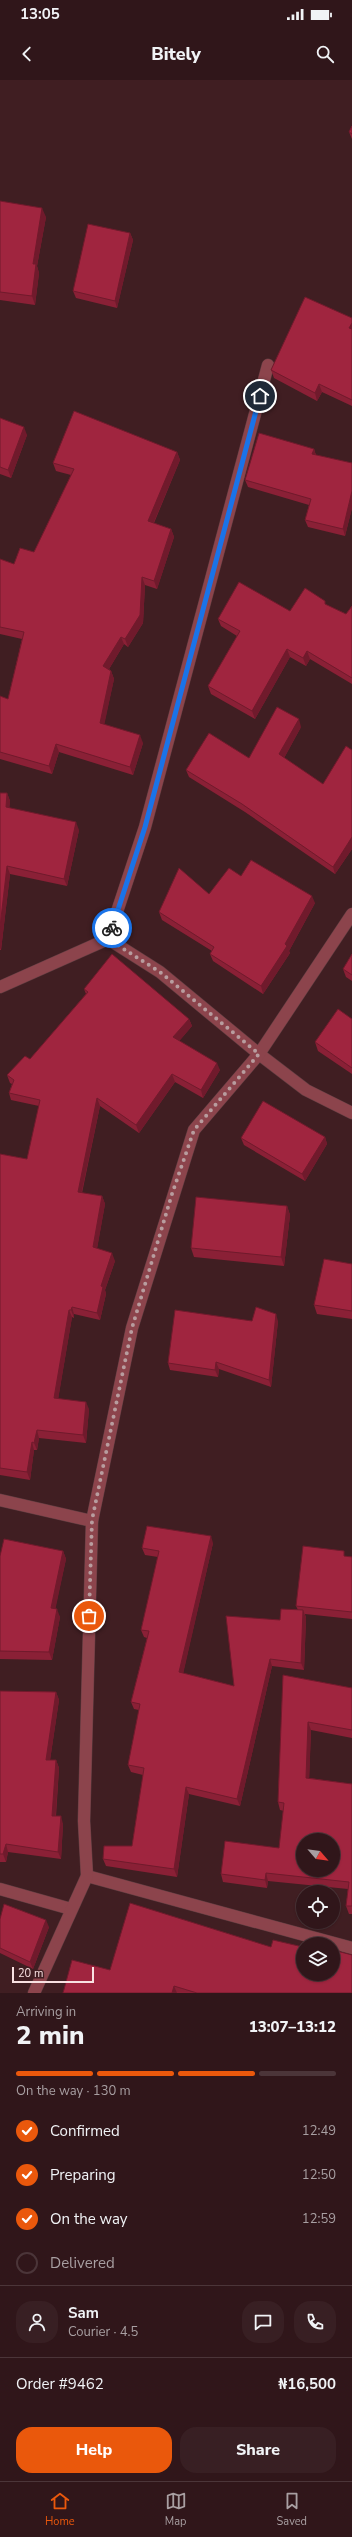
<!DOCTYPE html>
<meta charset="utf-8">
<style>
:root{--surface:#30161a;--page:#381f23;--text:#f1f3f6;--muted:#a89fa2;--line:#4b3539;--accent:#ea580c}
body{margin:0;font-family:"Nunito Sans",sans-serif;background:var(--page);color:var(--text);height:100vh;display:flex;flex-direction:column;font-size:15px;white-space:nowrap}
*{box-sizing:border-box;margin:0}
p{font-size:13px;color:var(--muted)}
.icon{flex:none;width:22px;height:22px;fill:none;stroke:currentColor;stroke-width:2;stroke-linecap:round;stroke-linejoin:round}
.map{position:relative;height:1913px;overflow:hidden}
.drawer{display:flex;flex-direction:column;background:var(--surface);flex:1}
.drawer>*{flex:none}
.needle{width:26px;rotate:118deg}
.buttons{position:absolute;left:296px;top:1753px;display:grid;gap:8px}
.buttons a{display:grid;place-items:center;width:44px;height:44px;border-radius:50%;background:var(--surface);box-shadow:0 1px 3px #0004,0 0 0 1px var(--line);font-size:20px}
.scale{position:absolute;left:12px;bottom:10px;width:82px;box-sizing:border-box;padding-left:4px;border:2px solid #f9e1e2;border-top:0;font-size:11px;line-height:14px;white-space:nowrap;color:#f9e1e2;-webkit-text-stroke:3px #401e22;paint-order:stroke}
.pin{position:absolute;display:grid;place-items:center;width:34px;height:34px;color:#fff;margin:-17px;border:2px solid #fff;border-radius:50%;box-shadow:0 1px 4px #0007}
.courier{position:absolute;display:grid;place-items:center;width:40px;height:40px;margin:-20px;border:3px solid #1a73e8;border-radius:50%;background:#fff;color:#222;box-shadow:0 1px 5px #0007}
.summary em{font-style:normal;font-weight:800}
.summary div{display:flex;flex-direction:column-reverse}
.summary{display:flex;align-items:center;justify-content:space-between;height:68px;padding:0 16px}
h1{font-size:26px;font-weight:800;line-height:30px}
.bar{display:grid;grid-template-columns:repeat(4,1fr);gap:6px 4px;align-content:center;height:48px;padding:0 16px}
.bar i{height:5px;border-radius:3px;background:var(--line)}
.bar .selected{background:var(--accent)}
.bar p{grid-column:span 4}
.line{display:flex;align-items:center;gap:10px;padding:0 16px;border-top:1px solid var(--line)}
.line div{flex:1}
.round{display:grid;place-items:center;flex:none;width:42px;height:42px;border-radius:16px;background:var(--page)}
ol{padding:0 16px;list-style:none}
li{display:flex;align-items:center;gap:12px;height:44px}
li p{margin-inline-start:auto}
li .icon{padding:4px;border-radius:50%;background:var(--accent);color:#fff;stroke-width:4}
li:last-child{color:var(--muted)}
li i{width:22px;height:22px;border:2px solid var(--line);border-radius:50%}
.button{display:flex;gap:8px;margin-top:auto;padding:8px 16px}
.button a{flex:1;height:46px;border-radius:16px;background:var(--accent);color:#fff;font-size:16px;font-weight:800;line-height:46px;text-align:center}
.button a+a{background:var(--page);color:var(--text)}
.status{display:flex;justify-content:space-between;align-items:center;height:28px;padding:0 20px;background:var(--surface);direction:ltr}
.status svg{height:11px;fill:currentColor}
header{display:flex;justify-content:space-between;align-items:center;height:52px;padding:0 16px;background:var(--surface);font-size:18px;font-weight:800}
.tabs{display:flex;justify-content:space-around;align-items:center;height:56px;border-top:1px solid var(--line);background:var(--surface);font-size:11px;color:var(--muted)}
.tabs a{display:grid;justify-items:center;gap:2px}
.tabs .selected{color:var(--accent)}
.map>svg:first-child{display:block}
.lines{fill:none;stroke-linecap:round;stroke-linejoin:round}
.minor-casing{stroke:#5e3d41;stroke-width:13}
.minor{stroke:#8c444c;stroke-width:12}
.wall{fill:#8a2036}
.shaded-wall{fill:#701a2c}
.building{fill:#a0253f;stroke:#701a2c;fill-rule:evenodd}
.done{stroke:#b89d9f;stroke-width:4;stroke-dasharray:0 7.2}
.route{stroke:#1a73e8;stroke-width:5}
</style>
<div class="status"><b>13:05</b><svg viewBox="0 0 49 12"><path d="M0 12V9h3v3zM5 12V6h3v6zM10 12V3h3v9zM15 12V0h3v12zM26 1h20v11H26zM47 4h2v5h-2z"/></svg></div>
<header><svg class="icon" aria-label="back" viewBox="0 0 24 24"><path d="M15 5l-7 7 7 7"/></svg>Bitely<svg class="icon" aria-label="search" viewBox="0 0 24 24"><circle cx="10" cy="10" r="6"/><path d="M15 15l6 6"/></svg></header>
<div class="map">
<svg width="352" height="1913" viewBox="0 0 352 1913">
<rect width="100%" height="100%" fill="#401e22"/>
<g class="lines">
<g class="minor-casing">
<g id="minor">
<path d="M268 285 145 747 108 859 160 892 259 974 306 1010 352 1033"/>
<path d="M0 907 108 859"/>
<path d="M0 1420 92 1441"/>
<path d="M87 1796 352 1868"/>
<path d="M0 1809 71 1829"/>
<path d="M34 1913 87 1796 84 1741 92 1441 132 1248 194 1050 259 974 352 834"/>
</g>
</g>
<use href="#minor" class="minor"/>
</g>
<g class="wall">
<path d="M352 46V59L349 52Z"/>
<path d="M0 121 46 137 37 186 39 193 35 225 0 220Z"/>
<path d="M130 153 133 160 117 228 76 218 73 211Z"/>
<path d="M352 238V326L322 312 317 321 274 298 271 290Z"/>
<path d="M0 338 27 355 11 398 0 394Z"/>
<path d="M314 369 316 375 352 383V428L345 456 308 447 305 440 309 425 248 407 245 400Z"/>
<path d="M177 372 180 380 154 443 171 449 174 457 157 509 145 505 143 543 128 567 124 564 109 589 111 591 114 599 104 644 143 663 133 695 59 672 52 694 0 679V616L8 619 22 559 0 554V479L14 484 34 472 71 395 56 391 53 383Z"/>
<path d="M327 525 346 534 352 526V604L310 579 306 586 290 577 255 639 211 614 208 606 237 556 221 546 218 539 290 531Z"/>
<path d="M301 647 284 678 323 704 352 670V769L335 794 245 732 189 697 186 690 249 678Z"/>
<path d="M0 713H7L10 721 9 728 79 750 67 806 10 794 1 870H0Z"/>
<path d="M241 796 315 823 289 871 290 873 263 914 213 881 210 874 212 871 162 840 159 832 209 814Z"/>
<path d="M352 874V901L346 897 343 889Z"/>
<path d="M84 909 189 939 192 946 179 961 220 990 203 1018 175 1002 139 1053 100 1026 82 1113 102 1116 105 1124 97 1168 115 1181 105 1210 106 1214 100 1240 74 1234V1238L72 1237 58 1319 89 1329 86 1363 39 1358 37 1370H34L30 1400 0 1395V1074L27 1079 39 1026 11 1020 9 1013 12 1004 10 1003 7 995 30 979 86 914Z"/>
<path d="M352 939V994L318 971 315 962Z"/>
<path d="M325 1057 327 1064 305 1101 244 1065 241 1058Z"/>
<path d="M287 1126 290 1135 284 1186 194 1177 191 1168Z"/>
<path d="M352 1184V1239L317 1234 314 1225Z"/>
<path d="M252 1241H278L271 1307 219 1289 218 1297 170 1290 168 1283Z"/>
<path d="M213 1463 183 1593 234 1606 280 1540 298 1530 296 1526 346 1476 352 1477V1539L305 1534 306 1538 304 1590 272 1586 240 1726 189 1714 177 1797 106 1786 103 1779 132 1766 143 1695 131 1692 128 1685 139 1630 134 1629 131 1622 147 1558 144 1557 141 1550 158 1477 145 1475 142 1468Z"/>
<path d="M63 1471 66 1479 55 1529 60 1537 52 1580 0 1579V1476Z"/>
<path d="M283 1595 352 1608V1658L311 1650 309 1698 352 1704V1834H349L346 1826 348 1809 268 1801 267 1808 223 1802 221 1794 279 1768 284 1731 280 1730 278 1722Z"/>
<path d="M0 1611 56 1612 59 1620 50 1680H56L59 1688 56 1736 63 1744 61 1779 8 1772 6 1782H0Z"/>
<path d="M0 1839 49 1847 33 1889 0 1873Z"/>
<path d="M110 1890 303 1894 352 1913H63Z"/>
</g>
<g class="shaded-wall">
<path d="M42 128 46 137 37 186 39 193 35 225 32 216 33 184Z"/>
<path d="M130 153 133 160 117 228 115 221Z"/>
<path d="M352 243V255L349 248Z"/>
<path d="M319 304 322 312 317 321 315 313Z"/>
<path d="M24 347 27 355 11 398 8 390Z"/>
<path d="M314 369 316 376 312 374Z"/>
<path d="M177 372 180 380 151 449 148 441Z"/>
<path d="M352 411V428L345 456 343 449Z"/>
<path d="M171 449 174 457 157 509 154 501Z"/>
<path d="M142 497 145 505 143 543 128 567 125 559Z"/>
<path d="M121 557 124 564 106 594 103 586Z"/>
<path d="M287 569 290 577 255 639 252 631Z"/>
<path d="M307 571 310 579 306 586 303 578Z"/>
<path d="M111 591 114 599 103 651 100 643Z"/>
<path d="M299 639 301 647 282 682 279 674Z"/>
<path d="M140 655 143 663 133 695 130 687Z"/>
<path d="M56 664 59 672 52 694 49 686Z"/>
<path d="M7 713 10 721 9 735 6 727Z"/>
<path d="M76 742 79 750 67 806 64 799Z"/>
<path d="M352 757V769L335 794 333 787Z"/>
<path d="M7 786 10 794 1 870 0 868V847Z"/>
<path d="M312 816 315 823 289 871 290 873 263 914 261 906 285 864Z"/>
<path d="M189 939 192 946 176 965 173 957Z"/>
<path d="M217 983 220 990 203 1018 201 1010Z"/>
<path d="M172 994 175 1002 139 1053 136 1045Z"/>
<path d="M97 1018 100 1026 80 1120 78 1112Z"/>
<path d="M325 1057 327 1064 305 1101 302 1094Z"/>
<path d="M102 1116 105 1124 96 1175 93 1167Z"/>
<path d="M287 1126 290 1135 284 1186 281 1177Z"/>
<path d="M112 1173 115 1181 105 1210 106 1214 100 1240 97 1233 101 1206Z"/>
<path d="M72 1227 74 1234V1238L71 1230Z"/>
<path d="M69 1230 72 1237 57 1326 54 1318Z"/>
<path d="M276 1234 278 1241 271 1307 269 1300Z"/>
<path d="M216 1282 219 1289 218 1297 215 1290Z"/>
<path d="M86 1322 89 1329 86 1363 83 1355Z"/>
<path d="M37 1350 39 1358 37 1370 34 1363Z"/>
<path d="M32 1362 34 1370 30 1400 27 1392Z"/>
<path d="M211 1456 213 1463 182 1599 179 1592Z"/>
<path d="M63 1471 66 1479 54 1536 51 1528Z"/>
<path d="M57 1529 60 1537 52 1580 49 1572Z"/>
<path d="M303 1530 306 1538 304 1590 301 1583Z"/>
<path d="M270 1579 272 1586 240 1726 237 1719Z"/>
<path d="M56 1612 59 1620 49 1687 46 1680Z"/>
<path d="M308 1642 311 1650 309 1706 306 1698Z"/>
<path d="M56 1680 59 1688 55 1744 52 1736Z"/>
<path d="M186 1707 189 1714 177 1797 174 1789Z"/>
<path d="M61 1736 63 1744 61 1779 58 1772Z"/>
<path d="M6 1764 8 1772 6 1782 3 1774Z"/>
<path d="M266 1793 268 1801 267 1808 265 1800Z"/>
<path d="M46 1840 49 1847 33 1889 30 1882Z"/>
<path d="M174 1906 177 1913H172Z"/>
</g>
<g class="building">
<path d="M352 46V54L349 52Z"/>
<path d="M0 121 42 128 33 184H36L32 216 0 212Z"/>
<path d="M88 144 130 153 115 221 73 211Z"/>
<path d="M305 217 352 238V243L349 248 352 249V320L319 304 315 313 271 290Z"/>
<path d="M74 331 177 372 148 441 171 449 154 501 142 497 140 535 125 559 121 557 103 586 111 591 100 643 140 655 130 687 56 664 49 686 0 672V616L8 619 24 552 0 547V479L14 484 20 468 34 472 74 389 53 383Z"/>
<path d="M0 338 24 347 8 390 0 387Z"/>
<path d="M259 353 314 369 312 374 352 383V411L343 449 305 440 311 419 245 400Z"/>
<path d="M239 502 290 531 305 508 325 521V524L346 534 352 526V598L307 571 303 578 287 569 252 631 208 606 240 551 218 539Z"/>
<path d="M277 627 299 639 279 674 323 704 346 666 352 670V757L333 787 242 724 186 690 209 653 249 678Z"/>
<path d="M0 713H7L6 727 76 742 64 799 7 786 0 847Z"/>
<path d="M251 780 312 816 285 864 287 866 261 906 210 874 214 867 159 832 179 788 209 814 229 788 241 796Z"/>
<path d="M112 874 189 939 173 957 217 983 201 1010 172 994 136 1045 97 1018 78 1112 102 1116 93 1167 112 1173 101 1206 103 1207 97 1233 72 1227 71 1230H69L54 1318 86 1322 83 1355 37 1350 34 1363 32 1362 27 1392 0 1388V1074L27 1079 40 1020 9 1013 14 1000 7 995 25 976 30 979 88 912 84 909Z"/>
<path d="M352 874V895L343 889Z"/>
<path d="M338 929 352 939V988L315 962Z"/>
<path d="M263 1021 325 1057 302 1094 241 1058Z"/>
<path d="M196 1117 287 1126 281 1177 191 1168Z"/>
<path d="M324 1179 352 1184V1231L314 1225Z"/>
<path d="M256 1227 276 1234 269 1300 216 1282 215 1290 168 1283 175 1230 252 1241Z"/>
<path d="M147 1446 211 1456 179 1592 234 1606 226 1536 280 1540 281 1529 303 1530 301 1583 270 1579 237 1719 186 1707 174 1789 103 1779 104 1766H132L144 1688 128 1685 140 1624 131 1622 149 1551 141 1550 159 1471 142 1468Z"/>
<path d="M4 1459 63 1471 51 1528 57 1529 49 1572 0 1571V1476Z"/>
<path d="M303 1466 344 1471V1476L352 1477V1532L296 1526Z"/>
<path d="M283 1595 352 1608V1650L308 1642 306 1698 352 1704V1826H346L349 1802 266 1793 265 1800 221 1794 225 1761 279 1768 284 1723 278 1722ZM303 1760H333V1790H303Z"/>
<path d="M0 1611 56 1612 46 1680H56L52 1736H61L58 1772 6 1764 3 1774H0Z"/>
<path d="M130 1823 271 1867 273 1860 303 1867V1894H333V1870L352 1875V1913H197L174 1906 172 1913H63L72 1880 110 1890Z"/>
<path d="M4 1824 46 1840 30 1882 0 1868V1839Z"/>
</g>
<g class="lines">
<path class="done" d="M89 1536 92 1440 132 1248 172 1114 194 1050 259 974 160 892 108 859 112 848"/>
<path class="route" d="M112 848 145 747 260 316"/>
</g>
</svg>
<div class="buttons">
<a><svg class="needle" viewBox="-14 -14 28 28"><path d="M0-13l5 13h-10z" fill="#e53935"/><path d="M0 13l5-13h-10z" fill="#a89fa2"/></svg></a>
<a><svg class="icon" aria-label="locate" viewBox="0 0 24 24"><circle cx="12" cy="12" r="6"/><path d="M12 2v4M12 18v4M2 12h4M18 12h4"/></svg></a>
<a><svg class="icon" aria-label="layers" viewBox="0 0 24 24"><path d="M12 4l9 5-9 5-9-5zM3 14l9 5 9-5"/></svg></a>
</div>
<div class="scale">20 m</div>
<div class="pin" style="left:89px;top:1536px;background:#ea580c"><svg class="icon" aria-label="bag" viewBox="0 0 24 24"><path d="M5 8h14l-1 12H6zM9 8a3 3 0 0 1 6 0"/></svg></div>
<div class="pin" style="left:260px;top:316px;background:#1f2937"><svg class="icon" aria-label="home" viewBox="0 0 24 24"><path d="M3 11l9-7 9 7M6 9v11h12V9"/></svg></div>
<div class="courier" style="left:112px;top:848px"><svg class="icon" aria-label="bike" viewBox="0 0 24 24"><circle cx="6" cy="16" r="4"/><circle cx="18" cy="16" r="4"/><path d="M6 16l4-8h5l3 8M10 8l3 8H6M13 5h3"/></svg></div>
</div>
<section class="drawer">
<div class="summary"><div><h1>2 min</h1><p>Arriving in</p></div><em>13:07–13:12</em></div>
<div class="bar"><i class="selected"></i><i class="selected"></i><i class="selected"></i><i></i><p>On the way · 130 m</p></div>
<ol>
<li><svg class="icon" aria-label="check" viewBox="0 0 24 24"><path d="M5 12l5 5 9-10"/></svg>Confirmed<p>12:49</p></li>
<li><svg class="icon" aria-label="check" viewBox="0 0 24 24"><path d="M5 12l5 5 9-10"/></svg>Preparing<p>12:50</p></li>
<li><svg class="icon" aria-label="check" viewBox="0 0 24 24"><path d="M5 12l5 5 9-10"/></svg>On the way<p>12:59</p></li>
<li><i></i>Delivered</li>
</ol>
<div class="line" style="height:72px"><a class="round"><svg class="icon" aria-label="person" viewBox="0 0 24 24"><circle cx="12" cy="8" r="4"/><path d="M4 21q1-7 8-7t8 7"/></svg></a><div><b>Sam</b><p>Courier · 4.5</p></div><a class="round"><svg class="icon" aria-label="chat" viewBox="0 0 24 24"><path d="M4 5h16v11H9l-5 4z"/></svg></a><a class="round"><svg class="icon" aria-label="phone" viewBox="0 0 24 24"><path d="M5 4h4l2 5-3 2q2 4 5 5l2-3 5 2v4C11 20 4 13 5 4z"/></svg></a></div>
<div class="line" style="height:52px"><div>Order #9462</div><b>₦16,500</b></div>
<div class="button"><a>Help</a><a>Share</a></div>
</section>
<nav class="tabs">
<a class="selected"><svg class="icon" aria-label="home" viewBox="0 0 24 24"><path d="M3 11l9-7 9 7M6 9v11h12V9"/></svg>Home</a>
<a><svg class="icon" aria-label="map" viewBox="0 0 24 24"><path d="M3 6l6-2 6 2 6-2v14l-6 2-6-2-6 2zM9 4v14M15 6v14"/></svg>Map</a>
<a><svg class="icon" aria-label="saved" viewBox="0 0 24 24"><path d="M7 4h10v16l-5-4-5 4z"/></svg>Saved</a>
</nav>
